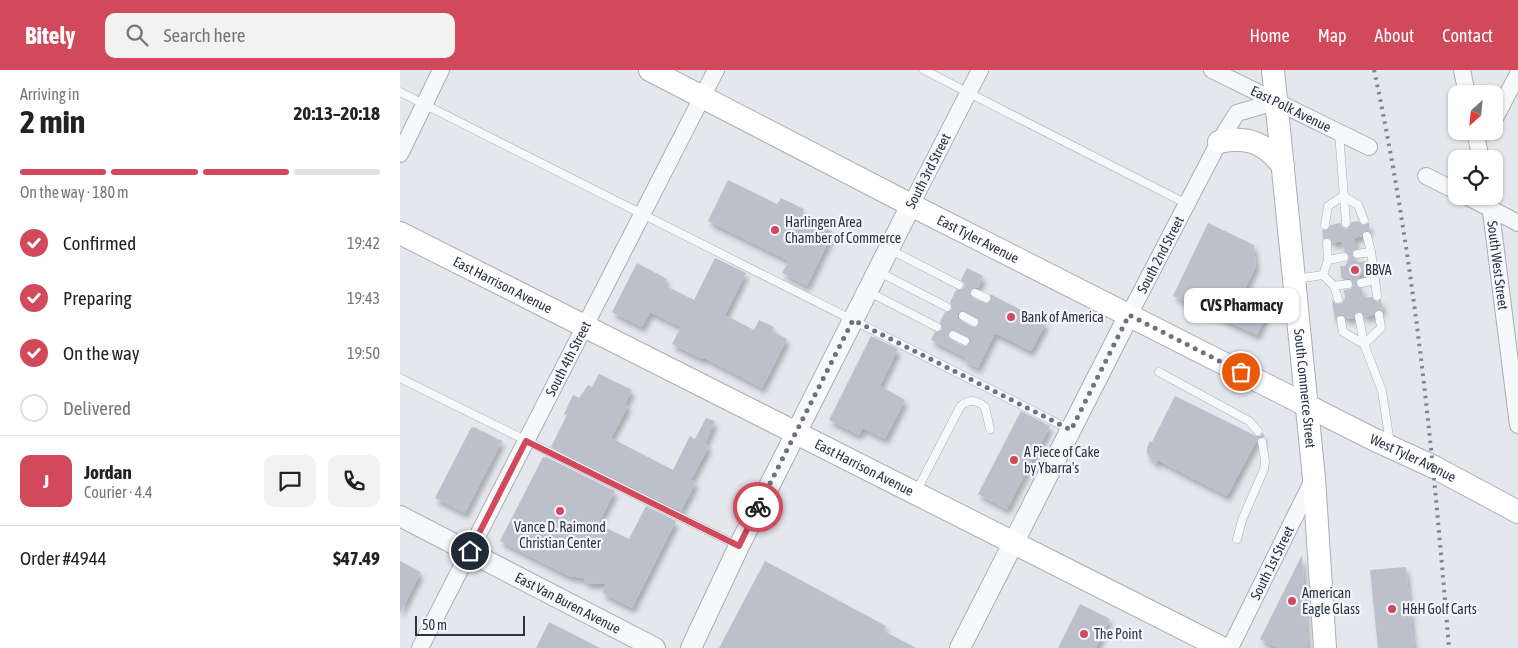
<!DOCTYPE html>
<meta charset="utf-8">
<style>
:root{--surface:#fff;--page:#f2f2f2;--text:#222;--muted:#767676;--line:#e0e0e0;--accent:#d1495b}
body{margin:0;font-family:"Asap Condensed",sans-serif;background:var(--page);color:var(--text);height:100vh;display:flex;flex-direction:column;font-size:19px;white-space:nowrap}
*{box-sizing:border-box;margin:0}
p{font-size:16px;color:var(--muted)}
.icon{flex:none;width:28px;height:28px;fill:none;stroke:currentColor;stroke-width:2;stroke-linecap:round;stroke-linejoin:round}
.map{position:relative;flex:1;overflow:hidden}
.panel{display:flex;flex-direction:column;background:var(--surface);width:400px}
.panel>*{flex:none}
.needle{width:32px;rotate:207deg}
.fabs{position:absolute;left:1048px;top:15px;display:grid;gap:10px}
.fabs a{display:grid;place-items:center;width:55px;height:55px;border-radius:10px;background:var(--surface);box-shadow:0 1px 4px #0004;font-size:25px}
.scale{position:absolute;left:15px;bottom:12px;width:110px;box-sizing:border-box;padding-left:5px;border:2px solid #2b3445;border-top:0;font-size:14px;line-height:18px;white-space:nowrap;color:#2b3445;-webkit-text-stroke:4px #f4f6f9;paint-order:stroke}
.pin{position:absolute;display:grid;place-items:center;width:42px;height:42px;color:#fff;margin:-21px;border:2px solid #fff;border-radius:50%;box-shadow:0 1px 5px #0007}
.courier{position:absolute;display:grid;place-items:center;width:50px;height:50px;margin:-25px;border:4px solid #d1495b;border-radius:50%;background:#fff;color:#222;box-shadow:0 1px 6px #0007}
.bubble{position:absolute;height:35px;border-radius:10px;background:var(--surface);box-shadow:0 1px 4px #0004;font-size:16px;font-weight:700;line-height:35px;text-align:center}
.overview em{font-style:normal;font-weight:700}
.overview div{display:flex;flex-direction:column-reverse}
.overview{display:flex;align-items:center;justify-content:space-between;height:85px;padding:0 20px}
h1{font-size:32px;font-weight:700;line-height:38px}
.bar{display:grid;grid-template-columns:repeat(4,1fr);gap:8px 5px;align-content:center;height:60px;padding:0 20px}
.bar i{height:6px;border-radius:4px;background:var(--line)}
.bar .selected{background:var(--accent)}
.bar p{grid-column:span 4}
.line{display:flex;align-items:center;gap:12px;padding:0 20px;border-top:1px solid var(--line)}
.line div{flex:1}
.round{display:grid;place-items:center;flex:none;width:52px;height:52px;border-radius:10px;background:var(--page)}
ol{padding:0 20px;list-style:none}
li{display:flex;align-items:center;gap:15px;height:55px}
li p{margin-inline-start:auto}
li .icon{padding:5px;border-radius:50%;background:var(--accent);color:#fff;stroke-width:4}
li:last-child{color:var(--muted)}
li i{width:28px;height:28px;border:2px solid var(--line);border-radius:50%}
header{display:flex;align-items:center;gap:30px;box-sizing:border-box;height:70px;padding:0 25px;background:var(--accent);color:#fff}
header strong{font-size:24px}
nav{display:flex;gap:28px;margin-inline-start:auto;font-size:18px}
.search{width:350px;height:45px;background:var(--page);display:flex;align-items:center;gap:12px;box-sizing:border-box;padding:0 18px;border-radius:10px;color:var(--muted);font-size:19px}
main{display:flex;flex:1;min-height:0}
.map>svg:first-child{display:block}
.building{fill:#bbc0ca;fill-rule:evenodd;filter:url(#shadow)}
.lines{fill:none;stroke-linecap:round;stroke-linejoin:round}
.service-casing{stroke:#a9aeb7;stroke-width:9}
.minor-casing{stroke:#a9aeb7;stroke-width:18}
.tertiary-casing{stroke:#a9aeb7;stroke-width:22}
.secondary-casing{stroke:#a9aeb7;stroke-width:24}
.service{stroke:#f7f8fa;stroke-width:8}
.minor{stroke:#f7f8fa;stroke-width:16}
.tertiary{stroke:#f7f8fa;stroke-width:20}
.secondary{stroke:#fff;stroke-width:22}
.rail{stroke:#7d8696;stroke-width:4;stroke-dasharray:2.5 5;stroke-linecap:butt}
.done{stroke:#6c737f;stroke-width:5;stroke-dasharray:0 9}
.route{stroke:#d1495b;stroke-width:6}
.poi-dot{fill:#d1495b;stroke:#f4f6f9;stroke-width:2}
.labels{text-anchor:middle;stroke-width:4.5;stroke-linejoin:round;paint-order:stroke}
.street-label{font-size:14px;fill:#2b3445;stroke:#f4f6f9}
.poi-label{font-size:14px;fill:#2b3445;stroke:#f4f6f9;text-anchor:start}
</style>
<header>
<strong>Bitely</strong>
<div class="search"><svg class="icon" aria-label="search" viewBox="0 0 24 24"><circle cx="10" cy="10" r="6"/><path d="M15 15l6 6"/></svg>Search here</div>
<nav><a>Home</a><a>Map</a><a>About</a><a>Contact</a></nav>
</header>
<main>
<section class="panel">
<div class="overview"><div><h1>2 min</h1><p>Arriving in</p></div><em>20:13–20:18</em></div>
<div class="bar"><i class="selected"></i><i class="selected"></i><i class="selected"></i><i></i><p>On the way · 180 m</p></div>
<ol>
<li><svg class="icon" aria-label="check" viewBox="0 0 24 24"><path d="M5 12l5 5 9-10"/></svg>Confirmed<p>19:42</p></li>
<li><svg class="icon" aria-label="check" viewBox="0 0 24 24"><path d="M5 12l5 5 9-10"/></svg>Preparing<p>19:43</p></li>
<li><svg class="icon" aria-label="check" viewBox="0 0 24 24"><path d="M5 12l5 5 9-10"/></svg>On the way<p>19:50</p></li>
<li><i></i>Delivered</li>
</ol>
<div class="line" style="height:90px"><b class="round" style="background:var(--accent);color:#fff">J</b><div><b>Jordan</b><p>Courier · 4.4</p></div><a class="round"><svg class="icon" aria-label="chat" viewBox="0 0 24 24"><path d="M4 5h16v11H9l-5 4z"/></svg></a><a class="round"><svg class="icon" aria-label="phone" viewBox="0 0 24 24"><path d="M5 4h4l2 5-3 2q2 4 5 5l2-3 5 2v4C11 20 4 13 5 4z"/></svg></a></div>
<div class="line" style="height:65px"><div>Order #4944</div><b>$47.49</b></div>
</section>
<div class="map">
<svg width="1118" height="578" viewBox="0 0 1118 578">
<defs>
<filter id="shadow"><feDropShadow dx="3" dy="5.5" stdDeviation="2.5" flood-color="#0004"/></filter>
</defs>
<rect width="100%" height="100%" fill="#e4e7ec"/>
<g class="building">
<path d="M328 110 377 134 381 128 404 139 401 146 433 162 407 216 382 203 389 191 308 151Z"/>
<path d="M958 151 963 155 969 153 970 161H965L962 166 954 168 956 179 952 185 958 192 967 191 968 203 960 205 956 215 962 219 963 228 972 227 977 232 981 229 983 241 978 240 973 245 965 247 963 243 958 242 954 248 947 249 943 245H940L935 251 932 230 936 234 942 233 945 228 944 220 951 219 954 214 950 209H942L940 196H945L950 186 944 181 942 171 933 173 929 168 923 169 922 160H927L931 155 940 153 943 158 947 159 952 152Z"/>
<path d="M808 153 854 175 856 196 842 225 854 230 851 236 867 244 857 265 773 226Z"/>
<path d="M315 188 346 203 325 245 354 260 359 250 374 257 372 261 387 269 362 318 303 287 302 289 272 274 281 257 250 242 242 257 212 242 237 193 267 209 264 215 294 230Z"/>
<path d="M567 198 583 206 578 218H574L570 220 572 228 587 233 591 230 590 224 646 253 631 281 595 263 578 298 565 291 566 288 531 270 535 262 542 260 540 252 545 242 552 240 550 232 556 220 564 218 565 214 561 210ZM562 240 578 249 577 256 572 257 558 249V244ZM552 259 569 268 568 275 563 276 549 268 548 263Z"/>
<path d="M471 266 498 279 480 316 505 330 485 369 463 358 459 365 429 350Z"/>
<path d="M199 304 232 320 225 334 228 336 211 368 273 400 290 366 295 369 306 348 315 351 305 374 309 376 291 410 296 412 281 441 151 377 167 345 164 344 173 325 179 328 188 315 192 317Z"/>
<path d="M775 326 856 366H860L863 363 865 367 857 370 827 426 758 390 756 394 747 384V378L750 371 752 372Z"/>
<path d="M621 341 650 356 607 439 578 424Z"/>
<path d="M74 357 102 371 65 443 35 428 71 358Z"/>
<path d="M143 387H146L215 421 198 454 229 469 246 436 276 451 232 538 202 523 206 514 187 513 183 508 169 506 100 471Z"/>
<path d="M902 485 908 578H878L860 569Z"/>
<path d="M0 491 21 502 0 543Z"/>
<path d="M365 491 486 556 484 561 516 578H319Z"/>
<path d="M1006 497 1014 578H978L970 500Z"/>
<path d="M680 534 710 549 696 578H658Z"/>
<path d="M149 552 200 578H136Z"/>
</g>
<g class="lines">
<g class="service-casing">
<g id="service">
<path d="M524 0 787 134"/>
<path d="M0 22 669 359"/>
<path d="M939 63 946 153"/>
<path d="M943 126 958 135 964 150"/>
<path d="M925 155 928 136 943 126"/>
<path d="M967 166 971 182"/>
<path d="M489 179 559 215"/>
<path d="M957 184 971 182 975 210 961 213"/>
<path d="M928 190 944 187"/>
<path d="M479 202 547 237"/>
<path d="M923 205 928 190 927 173"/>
<path d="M896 209 923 205 934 216 938 229"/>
<path d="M975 210 977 226"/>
<path d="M934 216 948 214"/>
<path d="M469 222 537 257"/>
<path d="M575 223 586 228"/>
<path d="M563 246 574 252"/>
<path d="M959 247 964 274 982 321 990 373"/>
<path d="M941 250 943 262 964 274"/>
<path d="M553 265 565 271"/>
<path d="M964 274 981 258 979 245"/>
<path d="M759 302 849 351 858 361"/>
<path d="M0 308 339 476"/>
<path d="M516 422 560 337C567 329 576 329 585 337L590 359"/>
<path d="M837 469 842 450 864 399 865 391 862 372"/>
</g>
</g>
<g class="minor-casing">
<g id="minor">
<path id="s1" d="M812 0 969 77"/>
<path d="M1062 0 1067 24"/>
<path d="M1094 50 1118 4"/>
<path d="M1075 61 1081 89"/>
<path d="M0 84 41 0"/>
<path d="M1026 106 1056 121"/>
<path d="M1066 126 1118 153"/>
<path id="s2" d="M1089 126 1118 355"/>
<path d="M511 135 580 0"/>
<path id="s3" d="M729 245 819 72 837 43 875 32"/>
<path id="s4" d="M20 578 316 0"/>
<path id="s5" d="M830 578 913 410"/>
</g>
</g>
<g class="tertiary-casing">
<g id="tertiary">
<path id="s6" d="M0 446 255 578"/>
<path d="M291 578 339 476 511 135"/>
<path d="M560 578 729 245"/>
</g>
</g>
<g class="secondary-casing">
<g id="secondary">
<path id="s7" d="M250 0 511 135 973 369 1034 397 1118 442"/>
<path id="s8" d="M873 0 914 408 925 578"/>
<path d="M819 72C848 65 866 74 883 96"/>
<path id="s9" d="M0 163 822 578"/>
</g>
</g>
<use href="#service" class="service"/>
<use href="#minor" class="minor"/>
<use href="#tertiary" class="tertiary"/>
<use href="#secondary" class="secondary"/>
<path class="rail" d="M974 0C1015 190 1033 384 1049 578"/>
</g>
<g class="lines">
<path class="done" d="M358 437 453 250 671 360 729 245 841 302"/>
<path class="route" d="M70 481 126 371 339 476 358 437"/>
</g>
<g class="poi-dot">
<circle cx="375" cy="160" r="5"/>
<circle cx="955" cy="200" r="5"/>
<circle cx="611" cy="247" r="5"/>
<circle cx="614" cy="390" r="5"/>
<circle cx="160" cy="441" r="5"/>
<circle cx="892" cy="531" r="5"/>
<circle cx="992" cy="539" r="5"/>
<circle cx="684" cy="564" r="5"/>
</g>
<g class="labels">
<g class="street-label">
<text dy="5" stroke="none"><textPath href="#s1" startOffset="88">East Polk Avenue</textPath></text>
<text transform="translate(528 101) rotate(-63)" y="5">South 3rd Street</text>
<text dy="5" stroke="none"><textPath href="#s7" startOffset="369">East Tyler Avenue</textPath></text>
<text dy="5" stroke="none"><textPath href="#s3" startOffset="68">South 2nd Street</textPath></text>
<text dy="5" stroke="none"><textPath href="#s2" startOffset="70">South West Street</textPath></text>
<text dy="5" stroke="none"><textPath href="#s9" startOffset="115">East Harrison Avenue</textPath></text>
<text dy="5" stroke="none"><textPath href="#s4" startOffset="325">South 4th Street</textPath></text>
<text dy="5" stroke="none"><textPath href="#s8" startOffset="320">South Commerce Street</textPath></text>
<text dy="5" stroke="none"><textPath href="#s7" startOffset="856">West Tyler Avenue</textPath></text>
<text dy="5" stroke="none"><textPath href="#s9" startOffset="520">East Harrison Avenue</textPath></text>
<text dy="5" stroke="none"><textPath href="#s5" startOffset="95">South 1st Street</textPath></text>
<text dy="5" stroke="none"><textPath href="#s6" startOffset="189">East Van Buren Avenue</textPath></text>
</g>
<g class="poi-label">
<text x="385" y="157">Harlingen Area<tspan x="385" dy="16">Chamber of Commerce</tspan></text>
<text x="965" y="205">BBVA</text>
<text x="621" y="252">Bank of America</text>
<text x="624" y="387">A Piece of Cake<tspan x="624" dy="16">by Ybarra's</tspan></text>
<text x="160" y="462" text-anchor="middle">Vance D. Raimond<tspan x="160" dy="16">Christian Center</tspan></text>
<text x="902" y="528">American<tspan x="902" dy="16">Eagle Glass</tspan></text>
<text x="1002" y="544">H&amp;H Golf Carts</text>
<text x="694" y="569">The Point</text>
</g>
</g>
</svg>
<div class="fabs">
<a><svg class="needle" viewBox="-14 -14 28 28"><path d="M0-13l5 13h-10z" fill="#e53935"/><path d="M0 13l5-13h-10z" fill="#767676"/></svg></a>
<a><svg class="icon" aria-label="locate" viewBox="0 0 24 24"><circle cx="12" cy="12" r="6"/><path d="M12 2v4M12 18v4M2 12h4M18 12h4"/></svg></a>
</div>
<div class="scale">50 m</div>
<div class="pin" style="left:841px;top:302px;background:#ea580c"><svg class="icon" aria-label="bag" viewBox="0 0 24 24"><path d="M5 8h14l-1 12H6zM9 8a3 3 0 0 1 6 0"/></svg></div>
<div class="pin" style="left:70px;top:481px;background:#1f2937"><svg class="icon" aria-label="home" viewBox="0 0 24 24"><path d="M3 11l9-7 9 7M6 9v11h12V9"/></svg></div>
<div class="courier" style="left:358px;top:437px"><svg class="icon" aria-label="bike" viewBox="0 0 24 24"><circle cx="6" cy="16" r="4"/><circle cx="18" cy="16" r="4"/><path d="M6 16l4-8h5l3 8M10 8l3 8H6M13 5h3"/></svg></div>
<div class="bubble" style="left:784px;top:218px;width:115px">CVS Pharmacy</div>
</div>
</main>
